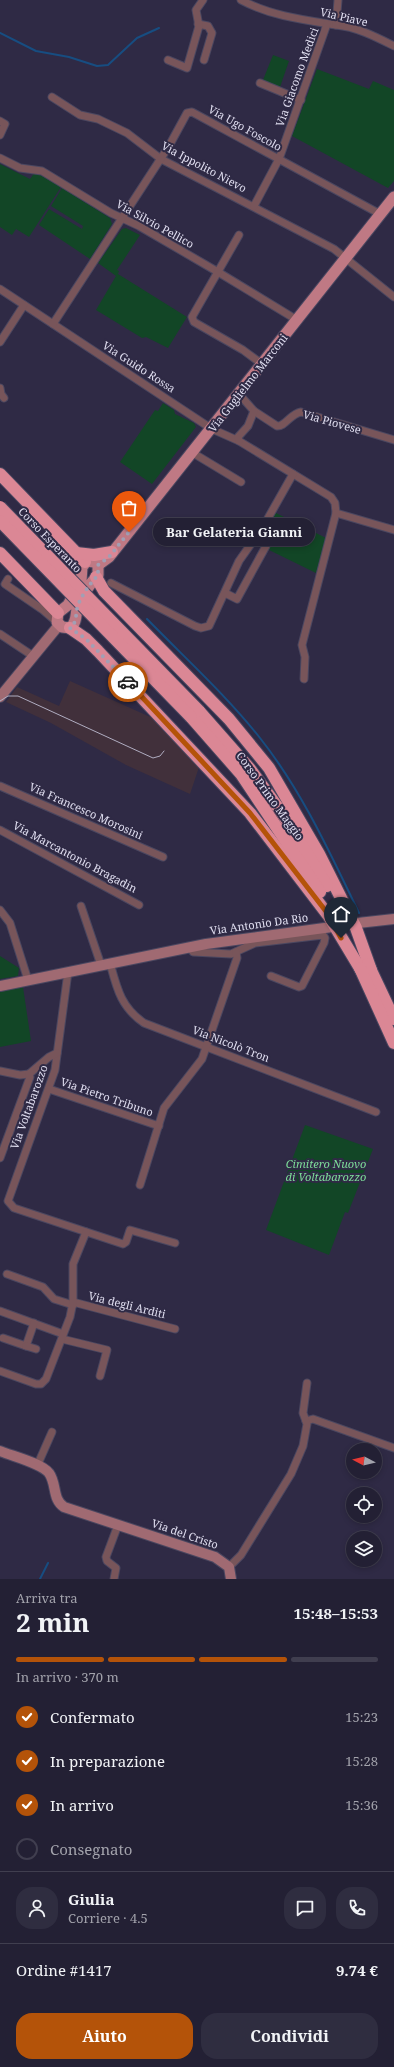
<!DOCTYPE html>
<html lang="it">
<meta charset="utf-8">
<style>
:root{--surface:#232034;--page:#2f2d40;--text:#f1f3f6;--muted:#a3a3ac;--line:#403e4f;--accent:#b45309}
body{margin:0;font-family:"Noto Serif",serif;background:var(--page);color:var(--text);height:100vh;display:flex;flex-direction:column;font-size:15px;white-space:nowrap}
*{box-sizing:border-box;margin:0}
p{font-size:13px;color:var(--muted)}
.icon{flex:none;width:22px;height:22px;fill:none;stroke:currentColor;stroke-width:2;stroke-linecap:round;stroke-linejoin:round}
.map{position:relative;height:1579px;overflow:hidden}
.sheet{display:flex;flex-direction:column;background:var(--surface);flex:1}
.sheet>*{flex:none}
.needle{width:26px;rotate:277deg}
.controls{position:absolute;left:346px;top:1443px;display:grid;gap:8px}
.controls a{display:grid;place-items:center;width:36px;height:36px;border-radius:50%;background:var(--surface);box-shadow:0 2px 6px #0003,0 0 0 1px var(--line);font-size:20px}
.pin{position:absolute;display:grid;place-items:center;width:34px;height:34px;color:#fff;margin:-41px -17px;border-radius:50% 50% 50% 0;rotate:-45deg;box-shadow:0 0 4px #0007}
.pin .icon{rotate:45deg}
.courier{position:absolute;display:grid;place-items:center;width:40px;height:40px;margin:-20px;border:3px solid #b45309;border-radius:50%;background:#fff;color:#222;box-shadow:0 1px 5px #0007}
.bubble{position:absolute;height:28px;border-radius:14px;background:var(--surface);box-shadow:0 2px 6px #0003,0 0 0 1px var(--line);font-size:13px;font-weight:700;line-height:28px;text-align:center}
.overview em{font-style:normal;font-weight:700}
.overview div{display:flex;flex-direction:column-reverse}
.overview{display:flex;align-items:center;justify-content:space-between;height:68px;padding:0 16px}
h1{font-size:26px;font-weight:700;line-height:30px}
.bar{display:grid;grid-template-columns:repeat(4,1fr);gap:6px 4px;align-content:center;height:48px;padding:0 16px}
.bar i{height:5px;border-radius:3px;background:var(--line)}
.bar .current{background:var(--accent)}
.bar p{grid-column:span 4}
.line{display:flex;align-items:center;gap:10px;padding:0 16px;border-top:1px solid var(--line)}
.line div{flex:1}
.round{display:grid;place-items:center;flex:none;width:42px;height:42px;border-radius:16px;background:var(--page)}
ol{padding:0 16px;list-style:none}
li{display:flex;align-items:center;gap:12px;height:44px}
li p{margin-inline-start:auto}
li .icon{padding:4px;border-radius:50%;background:var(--accent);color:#fff;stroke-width:4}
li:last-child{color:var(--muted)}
li i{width:22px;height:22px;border:2px solid var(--line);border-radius:50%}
.action{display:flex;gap:8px;margin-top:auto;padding:8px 16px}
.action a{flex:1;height:46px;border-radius:16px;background:var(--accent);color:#fff;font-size:16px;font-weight:700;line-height:46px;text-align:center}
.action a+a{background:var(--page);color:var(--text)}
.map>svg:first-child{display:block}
.industrial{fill:#41303b}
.green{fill:#124626}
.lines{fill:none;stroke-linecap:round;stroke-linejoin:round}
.stream{stroke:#174d81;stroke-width:2}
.secondary-tunnel{stroke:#4a455f;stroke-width:10;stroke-dasharray:10 5;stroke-linecap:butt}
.street-casing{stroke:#4b4760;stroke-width:9}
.secondary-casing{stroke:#4b4760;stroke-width:12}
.primary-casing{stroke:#4b4760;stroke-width:13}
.highway-casing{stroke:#4b4760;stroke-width:14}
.street{stroke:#78555a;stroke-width:7}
.secondary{stroke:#a06a72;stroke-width:10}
.primary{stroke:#bf7984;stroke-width:11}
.highway{stroke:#db8795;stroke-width:12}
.tram{stroke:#b0adc1;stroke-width:1}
.highway-bridge-casing{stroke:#4b4760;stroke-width:14;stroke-linecap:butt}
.highway-bridge{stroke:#db8795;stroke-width:12}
.done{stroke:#a29fb4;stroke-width:4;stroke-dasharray:0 7.2}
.route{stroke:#b45309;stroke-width:5}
.labels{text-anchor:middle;stroke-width:4;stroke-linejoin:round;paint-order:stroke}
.street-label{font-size:11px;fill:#e0def0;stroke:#2f2a45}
.park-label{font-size:11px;font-style:italic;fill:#7ddd99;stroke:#2f2a45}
</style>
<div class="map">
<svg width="394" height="1579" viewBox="0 0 394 1579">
<rect width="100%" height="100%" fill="#2f2a45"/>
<path class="industrial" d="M70 681 157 720 200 764 190 794 126 765 51 723 6 702 17 687 59 706Z"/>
<g class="green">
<path d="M273 55 289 61 280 87 263 80Z"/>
<path d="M317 69 369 89 373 81 394 90V181L388 188 292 136Z"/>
<path d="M0 164 30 179 35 172 61 187 29 237 16 229 12 235 0 227Z"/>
<path d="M62 188 110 218 112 224 90 259 39 225 49 209 82 229 83 226 51 206Z"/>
<path d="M126 228 140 235 117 270 119 271 118 274 187 317 168 348 146 337 142 338 96 310 116 276 98 263 122 229Z"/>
<path d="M163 403 174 410 175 414 194 423 196 427 152 484 120 462 155 410 158 411Z"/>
<path d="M274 512 326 538 316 573 267 549 272 537 265 532Z"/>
<path d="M0 956 19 968 18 976 0 979Z"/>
<path d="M23 987 31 1041 0 1047V991Z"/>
<path d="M305 1125 373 1149 348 1213 345 1212 329 1255 266 1230Z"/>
</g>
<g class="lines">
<g class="stream">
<path d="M0 33 36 51 69 57 97 66 108 65 137 38 159 28"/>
<path d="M147 619C185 658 227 696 260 738 302 791 330 853 359 913"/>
<path d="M40 1579 48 1563"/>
</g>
<path class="secondary-tunnel" d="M332 927 358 923"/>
<g class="street-casing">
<g id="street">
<path d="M241 0C271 16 304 20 336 25 357 27 376 37 394 46"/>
<path d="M198 24 208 26 212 33 204 60"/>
<path d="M336 25 338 0"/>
<path d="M168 60 187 68 199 26 196 10 203 0"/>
<path d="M260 83 301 100"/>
<path d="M52 97 80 115 98 119 127 133 161 159 334 249 394 297"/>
<path d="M0 121 5 124 0 135"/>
<path d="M0 158 20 168 42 171 111 213 139 226 218 272 297 320"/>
<path d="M254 206 279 159 327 24"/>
<path d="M239 235 192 317 194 322 243 350 262 364"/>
<path d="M0 289 212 429 239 441 331 497 335 503 336 513 394 530"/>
<path d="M53 324 169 146 187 113 192 112 380 214"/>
<path d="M0 342 24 305"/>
<path d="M0 388 1 394 4 398"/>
<path d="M239 394 254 411 277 426C285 427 290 414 301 412L394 440"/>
<path d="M239 441 238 437 248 426 254 411"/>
<path d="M193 453 241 482"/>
<path d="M8 579 5 584 43 610 57 622"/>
<path d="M111 583 195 626 201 628 209 626 239 561 263 527 293 474"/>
<path d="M225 593 237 599 266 546 264 541 257 536"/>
<path d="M0 634 33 656"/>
<path d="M304 679 305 657 302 645 336 513"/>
<path d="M0 786 163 857"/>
<path d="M0 830 139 905"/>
<path d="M81 906 101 965"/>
<path d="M0 910 10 923 28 980"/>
<path d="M190 947 193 952 231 954 255 943 323 935 325 938 324 943 302 986 299 987 271 976"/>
<path d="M110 963C117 989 121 1007 144 1023L376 1112"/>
<path d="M68 972 55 1070 8 1201 14 1208 123 1244 126 1242 130 1230 175 1243"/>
<path d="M0 1071 20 1075 29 1074"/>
<path d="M49 1089 159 1126"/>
<path d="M0 1158 30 1077 29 1074 49 1057 57 1053"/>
<path d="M140 1185 164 1108 202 1059 237 958 236 952"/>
<path d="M7 1274 43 1287 54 1299 73 1305"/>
<path d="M73 1302 175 1329"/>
<path d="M0 1311 63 1334"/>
<path d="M3 1338 26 1346 34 1323"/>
<path d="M62 1339 107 1350 100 1376"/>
<path d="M26 1346 36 1349"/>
<path d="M0 1371 36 1384H41L46 1379 70 1317 73 1302V1264L86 1232"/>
<path d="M306 1421 313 1419 394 1448"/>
<path d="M37 1466 52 1432"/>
<path d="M229 1567 241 1555 291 1474 303 1446 307 1424 303 1413 307 1383"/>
<path d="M114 1579 116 1568 107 1561 106 1557 118 1525"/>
</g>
</g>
<g class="secondary-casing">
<g id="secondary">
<path d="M0 697 59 625"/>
<path d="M358 923 394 919"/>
<path d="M0 986 206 944 332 927"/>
<path d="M0 1451C12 1456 41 1463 49 1473 57 1484 52 1499 64 1507L215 1557 229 1567 231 1579"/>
</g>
</g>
<g class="primary-casing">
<g id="primary">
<path d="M87 561 94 562 98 565V575C90 584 83 593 78 605 75 613 78 622 70 628L62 627 57 622 58 613 68 605 81 581 82 567Z"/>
<path d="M98 565 109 557 394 197"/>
</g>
</g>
<g class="highway-casing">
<g id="highway">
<path d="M0 474 85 562"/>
<path d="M0 553 58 613"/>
<path d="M76 553 94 555 112 552"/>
<path d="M96 577 104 591 229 719 269 768 319 854 356 928 371 970"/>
<path d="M70 628 86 639 98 651 250 813 328 915 364 975"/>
<path d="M199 711 250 769 282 813 327 886"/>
<path d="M191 717 241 774 320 892"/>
<path d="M368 964 394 1019"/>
<path d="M360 968 394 1043"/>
</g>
</g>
<use href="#street" class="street"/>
<use href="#secondary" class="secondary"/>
<use href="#primary" class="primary"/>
<use href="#highway" class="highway"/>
<path class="tram" d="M0 701 8 696H18L153 758 160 756 164 751"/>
<g class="highway-bridge-casing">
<g id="highway-bridge">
<path d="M0 507 199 711"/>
<path d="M0 521 191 717"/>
</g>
</g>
<use href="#highway-bridge" class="highway-bridge"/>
</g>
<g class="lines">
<path class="done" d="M128 682 86 639 70 628C78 622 75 613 78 605 83 593 90 584 98 575V565L109 557 129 532"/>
<path class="route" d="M128 682 250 813 328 914 341 938"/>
</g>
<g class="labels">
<g class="street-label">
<text transform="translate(344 17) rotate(13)" y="4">Via Piave</text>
<text transform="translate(297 77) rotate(-70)" y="4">Via Giacomo Medici</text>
<text transform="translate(245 128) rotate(29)" y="4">Via Ugo Foscolo</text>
<text transform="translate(204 167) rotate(28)" y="4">Via Ippolito Nievo</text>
<text transform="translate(155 224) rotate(29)" y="4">Via Silvio Pellico</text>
<text transform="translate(139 367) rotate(33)" y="4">Via Guido Rossa</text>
<text transform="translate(248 383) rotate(-52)" y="4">Via Guglielmo Marconi</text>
<text transform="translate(332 422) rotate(16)" y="4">Via Piovese</text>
<text transform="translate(50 540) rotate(46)" y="4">Corso Esperanto</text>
<text transform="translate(270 796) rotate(54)" y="4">Corso Primo Maggio</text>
<text transform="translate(86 811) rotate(24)" y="4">Via Francesco Morosini</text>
<text transform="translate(75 857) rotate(28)" y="4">Via Marcantonio Bragadin</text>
<text transform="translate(259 924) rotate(-8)" y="4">Via Antonio Da Rio</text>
<text transform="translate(231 1044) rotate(21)" y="4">Via Nicolò Tron</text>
<text transform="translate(107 1097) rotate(19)" y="4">Via Pietro Tribuno</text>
<text transform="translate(29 1107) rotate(-70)" y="4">Via Voltabarozzo</text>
<text transform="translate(127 1305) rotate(14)" y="4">Via degli Arditi</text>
<text transform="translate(185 1534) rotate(19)" y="4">Via del Cristo</text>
</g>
<g class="park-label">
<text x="326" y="1168">Cimitero Nuovo<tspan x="326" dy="13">di Voltabarozzo</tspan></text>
</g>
</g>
</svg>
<div class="controls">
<a><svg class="needle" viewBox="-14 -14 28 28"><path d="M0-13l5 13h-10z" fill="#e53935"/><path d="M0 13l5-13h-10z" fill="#a3a3ac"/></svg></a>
<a><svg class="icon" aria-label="locate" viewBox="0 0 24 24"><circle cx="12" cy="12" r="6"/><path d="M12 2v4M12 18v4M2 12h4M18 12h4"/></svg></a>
<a><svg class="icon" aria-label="layers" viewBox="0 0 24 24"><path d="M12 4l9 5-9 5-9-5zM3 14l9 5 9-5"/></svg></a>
</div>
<div class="pin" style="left:129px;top:532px;background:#ea580c"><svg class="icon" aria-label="bag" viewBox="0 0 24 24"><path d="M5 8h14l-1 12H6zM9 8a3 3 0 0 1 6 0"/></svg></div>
<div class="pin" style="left:341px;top:938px;background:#1f2937"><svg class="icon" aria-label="home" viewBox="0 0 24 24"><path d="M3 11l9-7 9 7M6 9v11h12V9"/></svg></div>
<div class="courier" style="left:128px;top:682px"><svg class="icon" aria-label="car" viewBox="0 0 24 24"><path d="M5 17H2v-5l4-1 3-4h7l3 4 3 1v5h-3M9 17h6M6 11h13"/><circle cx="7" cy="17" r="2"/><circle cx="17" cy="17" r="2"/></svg></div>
<div class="bubble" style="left:153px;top:518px;width:162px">Bar Gelateria Gianni</div>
</div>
<section class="sheet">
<div class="overview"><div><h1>2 min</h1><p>Arriva tra</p></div><em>15:48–15:53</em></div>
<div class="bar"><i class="current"></i><i class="current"></i><i class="current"></i><i></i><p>In arrivo · 370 m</p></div>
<ol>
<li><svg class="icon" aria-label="check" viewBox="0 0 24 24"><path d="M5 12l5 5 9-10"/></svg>Confermato<p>15:23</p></li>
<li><svg class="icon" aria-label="check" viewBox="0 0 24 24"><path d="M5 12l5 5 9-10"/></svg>In preparazione<p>15:28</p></li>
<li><svg class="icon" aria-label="check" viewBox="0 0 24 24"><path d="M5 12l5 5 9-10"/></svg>In arrivo<p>15:36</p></li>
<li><i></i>Consegnato</li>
</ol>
<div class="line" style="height:72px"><a class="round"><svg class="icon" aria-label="person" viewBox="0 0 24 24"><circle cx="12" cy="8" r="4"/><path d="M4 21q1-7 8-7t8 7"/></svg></a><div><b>Giulia</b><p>Corriere · 4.5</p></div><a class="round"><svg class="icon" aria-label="chat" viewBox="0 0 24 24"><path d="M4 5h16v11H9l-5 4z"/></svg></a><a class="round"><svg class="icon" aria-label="phone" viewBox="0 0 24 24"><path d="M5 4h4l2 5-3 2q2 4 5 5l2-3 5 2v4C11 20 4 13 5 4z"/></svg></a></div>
<div class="line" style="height:52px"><div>Ordine #1417</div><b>9.74 €</b></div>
<div class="action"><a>Aiuto</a><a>Condividi</a></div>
</section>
